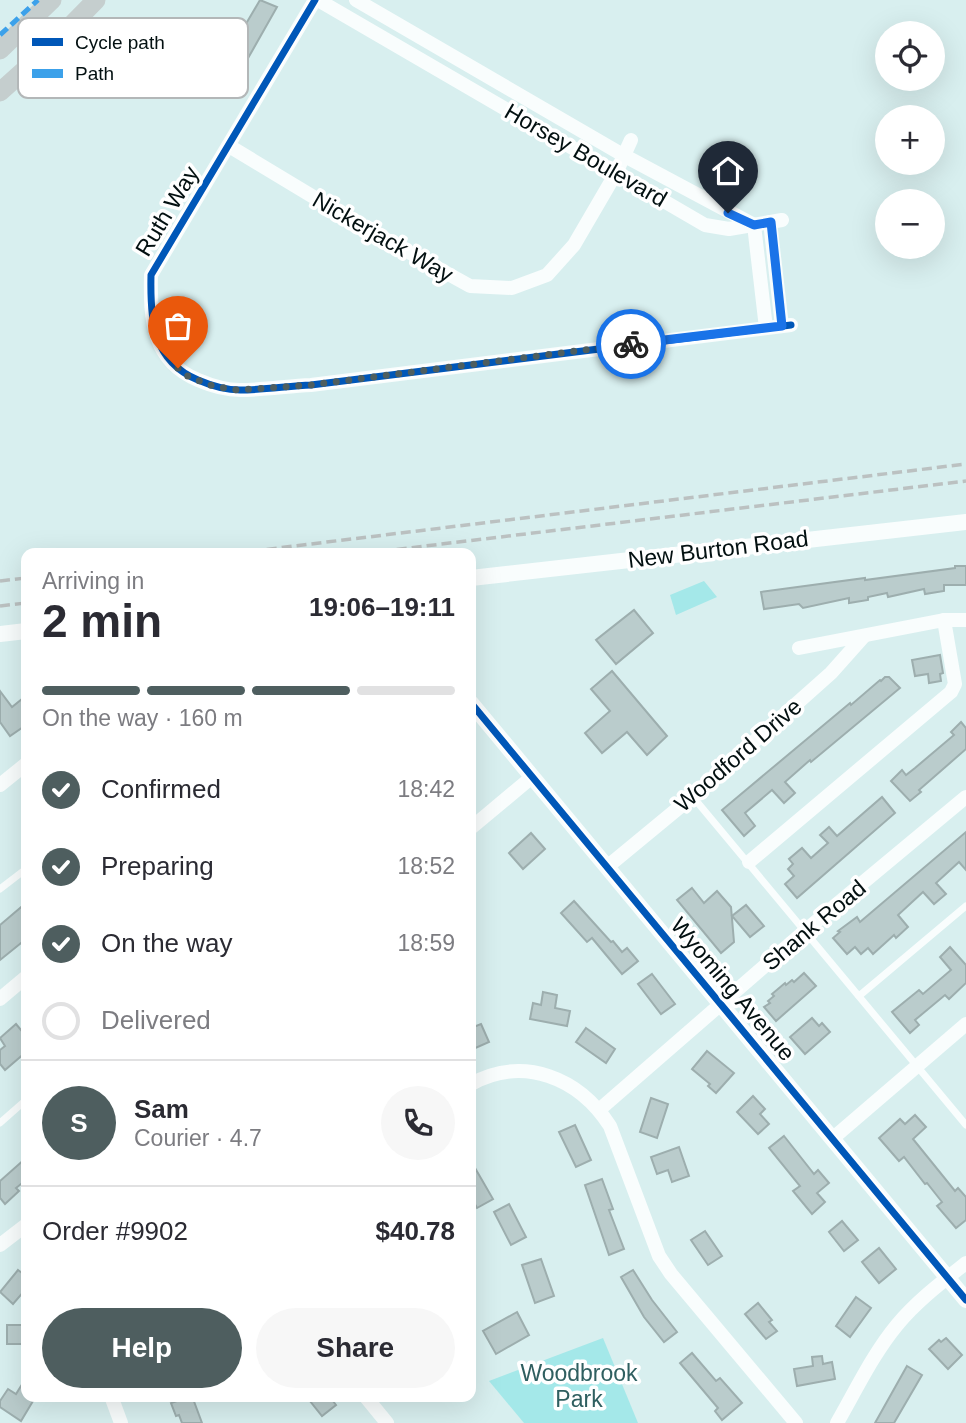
<!DOCTYPE html>
<meta charset="utf-8">
<style>
:root{--surface:#fff;--page:#f7f7f7;--text:#2b2b33;--muted:#7c7c81;--line:#e1e1e2;--accent:#4e5e5f}
body{margin:0;font-family:Helvetica,sans-serif;background:var(--page);color:var(--text);height:100vh;display:flex;flex-direction:column;font-size:26px;white-space:nowrap}
*{box-sizing:border-box;margin:0}
p{font-size:23px;color:var(--muted)}
.icon{flex:none;width:38px;height:38px;fill:none;stroke:currentColor;stroke-width:2;stroke-linecap:round;stroke-linejoin:round}
.map{position:relative;flex:1;overflow:hidden}
.panel{position:absolute;left:21px;top:548px;width:455px;height:854px;display:flex;flex-direction:column;background:var(--surface);border-radius:14px;box-shadow:0 7px 28px #0002}
.panel>*{flex:none}
.buttons{position:absolute;left:875px;top:21px;display:grid;gap:14px}
.buttons a{display:grid;place-items:center;width:70px;height:70px;border-radius:50%;background:var(--surface);box-shadow:0 7px 28px #0002;font-size:35px}
.pin{position:absolute;display:grid;place-items:center;width:60px;height:60px;color:#fff;margin:-72px -30px;border-radius:50% 50% 50% 0;rotate:-45deg;box-shadow:0 0 7px #0007}
.pin .icon{rotate:45deg}
.courier{position:absolute;display:grid;place-items:center;width:70px;height:70px;margin:-35px;border:5px solid #1a73e8;border-radius:50%;background:#fff;color:#222;box-shadow:0 2px 9px #0007}
.summary em{font-style:normal;font-weight:800}
.summary div{display:flex;flex-direction:column-reverse}
.summary{display:flex;align-items:center;justify-content:space-between;height:119px;padding:0 21px}
h1{font-size:46px;font-weight:800;line-height:52px}
.bar{display:grid;grid-template-columns:repeat(4,1fr);gap:10px 7px;align-content:center;height:84px;padding:0 21px}
.bar i{height:9px;border-radius:5px;background:var(--line)}
.bar .current{background:var(--accent)}
.bar p{grid-column:span 4}
.line{display:flex;align-items:center;gap:18px;padding:0 21px;border-top:2px solid var(--line)}
.line div{flex:1}
.round{display:grid;place-items:center;flex:none;width:74px;height:74px;border-radius:37px;background:var(--page)}
ol{padding:0 21px;list-style:none}
li{display:flex;align-items:center;gap:21px;height:77px}
li p{margin-inline-start:auto}
li .icon{padding:7px;border-radius:50%;background:var(--accent);color:#fff;stroke-width:4}
li:last-child{color:var(--muted)}
li i{width:38px;height:38px;border:4px solid var(--line);border-radius:50%}
.primary-button{display:flex;gap:14px;margin-top:auto;padding:14px 21px}
.primary-button a{flex:1;height:80px;border-radius:42px;background:var(--accent);color:#fff;font-size:28px;font-weight:800;line-height:80px;text-align:center}
.primary-button a+a{background:var(--page);color:var(--text)}
.map>svg:first-child{display:block}
.green{fill:#a4e8e9}
.building{fill:#bacccc;stroke:#9daeae;stroke-width:2}
.lines{fill:none;stroke-linecap:round;stroke-linejoin:round}
.service{stroke:#f9fdfd;stroke-width:7}
.minor{stroke:#f9fdfd;stroke-width:14}
.tertiary{stroke:#f9fdfd;stroke-width:16}
.secondary{stroke:#c5cece;stroke-width:19}
.rail{stroke:#bbc1c1;stroke-width:3.5;stroke-dasharray:10 5;stroke-linecap:butt}
.quiet{stroke:#3ca1ea;stroke-width:5;stroke-dasharray:10 5;stroke-linecap:butt}
.cycleway-casing{stroke:#fff;stroke-width:11}
.cycleway{stroke:#0057b8;stroke-width:7}
.done{stroke:#4e5e5f;stroke-width:7;stroke-dasharray:0 12.6}
.route{stroke:#1a73e8;stroke-width:9}
.labels{text-anchor:middle;stroke-width:7;stroke-linejoin:round;paint-order:stroke}
.street-label{font-size:23px;fill:#031011;stroke:#fff}
.park-label{font-size:23px;fill:#2f5f60;stroke:#fff}
.key{fill:#fff;stroke:#b3b7b8;stroke-width:2}
.key-label{font-size:19px;fill:#031011}
</style>
<div class="map">
<svg width="966" height="1423" viewBox="0 0 966 1423">
<rect width="100%" height="100%" fill="#d8efef"/>
<g class="green">
<path d="M704 581 717 597 676 615 670 595Z"/>
<path d="M603 1338 638 1423H524L489 1381Z"/>
</g>
<g class="building">
<path d="M260 0 277 7 247 60 230 51Z"/>
<path d="M955 566H966V585H944V591L925 594 924 589 888 597 887 593 868 597V600L849 603V598L803 608 799 604 764 609 761 592 865 578V580L955 568Z"/>
<path d="M634 610 653 633 616 664 596 640Z"/>
<path d="M940 655 943 673 940 674 941 681 929 683 928 674 915 676 912 660Z"/>
<path d="M612 671 667 736 647 755 627 732 602 753 585 733 610 711 591 689Z"/>
<path d="M885 677H889L900 688 811 762 810 760 785 782 795 793 784 803 772 790 745 813 755 826 744 836 722 810 850 703 851 705 880 680 881 681Z"/>
<path d="M0 691 12 707 22 699 26 705V725L10 736 0 722Z"/>
<path d="M961 722 966 728V749L919 790 921 792 910 801 891 781 902 770 906 775 915 768 954 735 951 732Z"/>
<path d="M882 797 895 813 797 898 785 884 794 876 788 869 793 864 789 859 802 848 811 858 828 843 820 835 829 827 837 836Z"/>
<path d="M966 832V870L959 862 936 883 946 894 934 904 923 892 898 915 908 927 896 938 894 935 873 954 868 948 861 954 855 947 847 954 833 938 840 932 838 931 857 917 860 922Z"/>
<path d="M531 833 545 849 523 869 509 853Z"/>
<path d="M692 888 704 903 717 891 731 907 734 942 721 953 677 900Z"/>
<path d="M574 901 611 942 613 941 622 952 627 948 638 961 622 974 592 938 587 942 561 913Z"/>
<path d="M26 903V939L0 960V925Z"/>
<path d="M746 905 764 926 750 937 732 916Z"/>
<path d="M950 947 966 965V983L949 999 945 995 915 1020 919 1025 910 1033 892 1012 919 990 923 994 951 970 940 957Z"/>
<path d="M804 973 816 986 776 1021 764 1007 770 1003 768 1001 774 996 772 994 785 983 786 985 792 980 794 982Z"/>
<path d="M652 974 675 1004 661 1014 638 984Z"/>
<path d="M543 992 557 995 555 1008 570 1011 567 1026 530 1019 533 1003 541 1005Z"/>
<path d="M812 1018 819 1026 822 1023 830 1032 805 1054 790 1037Z"/>
<path d="M16 1024 26 1036V1052L5 1070 0 1064V1050L5 1046 0 1038Z"/>
<path d="M481 1024 489 1042 471 1050V1028Z"/>
<path d="M586 1028 615 1049 606 1063 576 1042Z"/>
<path d="M707 1051 734 1073 716 1093 708 1086 710 1084 692 1069Z"/>
<path d="M753 1096 765 1109 760 1114 769 1124 758 1134 737 1112Z"/>
<path d="M651 1098 668 1104 657 1138 640 1132Z"/>
<path d="M915 1115 926 1127 913 1139 955 1191 958 1188 966 1197V1220L956 1228 937 1206 942 1202 927 1183 925 1184 904 1157 899 1161 879 1138 900 1119 905 1124Z"/>
<path d="M575 1125 591 1160 576 1167 559 1132Z"/>
<path d="M784 1136 814 1174 818 1170 829 1183 817 1193 825 1202 812 1214 793 1191 800 1186 769 1148Z"/>
<path d="M679 1147 689 1176 672 1182 668 1170 657 1174 651 1157Z"/>
<path d="M26 1158V1180L16 1188 19 1191 5 1204 0 1198V1181Z"/>
<path d="M471 1161 493 1199 477 1208 471 1197Z"/>
<path d="M602 1179 613 1209 609 1210 624 1249 609 1255 585 1185Z"/>
<path d="M509 1204 526 1237 511 1245 494 1212Z"/>
<path d="M842 1221 858 1240 844 1251 829 1232Z"/>
<path d="M705 1231 722 1256 708 1265 691 1240Z"/>
<path d="M879 1248 896 1269 879 1283 862 1262Z"/>
<path d="M541 1259 554 1296 535 1303 522 1265Z"/>
<path d="M18 1270 26 1276V1289L13 1304 0 1292Z"/>
<path d="M633 1270 652 1300 677 1332 664 1342 644 1317 621 1277Z"/>
<path d="M856 1297 871 1308 850 1337 836 1326Z"/>
<path d="M758 1303 772 1320 769 1322 777 1331 766 1339 745 1314Z"/>
<path d="M517 1312 529 1335 496 1354 483 1331Z"/>
<rect x="7" y="1325" width="19" height="19"/>
<path d="M946 1338 962 1355 948 1369 929 1349 939 1340 941 1342Z"/>
<path d="M692 1353 716 1381 720 1378 742 1403 722 1420 715 1411 718 1408 680 1363Z"/>
<path d="M822 1356 823 1364 832 1362 835 1379 797 1386 794 1369 813 1366 812 1357Z"/>
<path d="M907 1366 922 1375 894 1423H875Z"/>
<path d="M26 1378V1396H36L21 1421 0 1407V1401L8 1389 16 1394Z"/>
<path d="M192 1396 202 1423H182L179 1415 176 1416 171 1403Z"/>
<path d="M306 1396H329L336 1405 322 1416Z"/>
</g>
<g class="lines">
<g class="service">
<path d="M693 797 966 1125"/>
<path d="M0 889 26 869"/>
<path d="M859 996 966 906"/>
<path d="M0 1123 26 1100"/>
</g>
<g class="minor">
<path d="M315 0 151 275C150 319 152 361 198 380 212 386 226 390 240 390 264 390 288 386 311 385L791 325"/>
<path d="M318 0 705 225 729 229 782 220"/>
<path d="M356 0 623 155 754 225"/>
<path d="M229 146 360 225 470 286 512 288 547 275 574 245 616 173 631 140"/>
<path d="M770 222 782 326"/>
<path d="M754 225 766 328"/>
<path d="M799 648 944 620H966"/>
<path d="M0 785 26 764"/>
<path d="M471 828 532 777"/>
<path d="M749 862 951 692 955 684 944 620"/>
<path d="M607 867 693 796 831 673 864 636"/>
<path d="M0 999 26 977"/>
<path d="M471 1084C524 1055 579 1078 610 1126L659 1256 671 1274 796 1423"/>
<path d="M599 1110 806 930 966 797"/>
<path d="M832 1139 966 1024"/>
<path d="M0 1245 26 1225"/>
<path d="M111 1396 121 1423"/>
<path d="M365 1396 387 1423"/>
<path d="M837 1423C856 1390 873 1354 897 1325 917 1301 942 1282 966 1263"/>
</g>
<g class="tertiary">
<path d="M471 578 966 522"/>
<path d="M0 634 26 631"/>
<path d="M471 703 966 1300"/>
</g>
<g class="secondary">
<path d="M0 50 52 0"/>
<path d="M0 92 49 48 96 0"/>
</g>
<g class="rail">
<path d="M237 553 966 464"/>
<path d="M367 553 966 481"/>
<path d="M0 581 26 578"/>
<path d="M0 606 26 603"/>
</g>
<path class="quiet" d="M0 35 38 0"/>
<g class="cycleway-casing">
<g id="cycleway">
<path d="M315 0 151 275C150 319 152 361 198 380 212 386 226 390 240 390 264 390 288 386 311 385L791 325"/>
<path d="M471 703 966 1300"/>
</g>
</g>
<use href="#cycleway" class="cycleway"/>
</g>
<g class="lines">
<path class="done" d="M178 368 189 377 213 386 238 390 311 385 631 344"/>
<path class="route" d="M631 344 782 326 771 222 754 225 728 213"/>
</g>
<g class="labels">
<g class="street-label">
<text transform="translate(586 155) rotate(30)" y="8">Horsey Boulevard</text>
<text transform="translate(167 211) rotate(-59)" y="8">Ruth Way</text>
<text transform="translate(383 237) rotate(30)" y="8">Nickerjack Way</text>
<text transform="translate(718 549) rotate(-7)" y="8">New Burton Road</text>
<text transform="translate(738 755) rotate(-41)" y="8">Woodford Drive</text>
<text transform="translate(814 925) rotate(-40)" y="8">Shank Road</text>
<text transform="translate(733 989) rotate(50)" y="8">Wyoming Avenue</text>
</g>
<g class="park-label">
<text x="579" y="1381">Woodbrook<tspan x="579" dy="26">Park</tspan></text>
</g>
</g>
<rect x="18" y="18" width="230" height="80" rx="10" class="key"/>
<rect x="32" y="38" width="31" height="8" fill="#0057b8"/>
<rect x="32" y="69" width="31" height="9" fill="#3ca1ea"/>
<g class="key-label">
<text x="75" y="49">Cycle path</text>
<text x="75" y="80">Path</text>
</g>
</svg>
<div class="buttons">
<a><svg class="icon" aria-label="locate" viewBox="0 0 24 24"><circle cx="12" cy="12" r="6"/><path d="M12 2v4M12 18v4M2 12h4M18 12h4"/></svg></a>
<a>+</a>
<a>−</a>
</div>
<div class="pin" style="left:178px;top:368px;background:#ea580c"><svg class="icon" aria-label="bag" viewBox="0 0 24 24"><path d="M5 8h14l-1 12H6zM9 8a3 3 0 0 1 6 0"/></svg></div>
<div class="pin" style="left:728px;top:213px;background:#1f2937"><svg class="icon" aria-label="home" viewBox="0 0 24 24"><path d="M3 11l9-7 9 7M6 9v11h12V9"/></svg></div>
<div class="courier" style="left:631px;top:344px"><svg class="icon" aria-label="bike" viewBox="0 0 24 24"><circle cx="6" cy="16" r="4"/><circle cx="18" cy="16" r="4"/><path d="M6 16l4-8h5l3 8M10 8l3 8H6M13 5h3"/></svg></div>
<section class="panel">
<div class="summary"><div><h1>2 min</h1><p>Arriving in</p></div><em>19:06–19:11</em></div>
<div class="bar"><i class="current"></i><i class="current"></i><i class="current"></i><i></i><p>On the way · 160 m</p></div>
<ol>
<li><svg class="icon" aria-label="check" viewBox="0 0 24 24"><path d="M5 12l5 5 9-10"/></svg>Confirmed<p>18:42</p></li>
<li><svg class="icon" aria-label="check" viewBox="0 0 24 24"><path d="M5 12l5 5 9-10"/></svg>Preparing<p>18:52</p></li>
<li><svg class="icon" aria-label="check" viewBox="0 0 24 24"><path d="M5 12l5 5 9-10"/></svg>On the way<p>18:59</p></li>
<li><i></i>Delivered</li>
</ol>
<div class="line" style="height:126px"><b class="round" style="background:var(--accent);color:#fff">S</b><div><b>Sam</b><p>Courier · 4.7</p></div><a class="round"><svg class="icon" aria-label="phone" viewBox="0 0 24 24"><path d="M5 4h4l2 5-3 2q2 4 5 5l2-3 5 2v4C11 20 4 13 5 4z"/></svg></a></div>
<div class="line" style="height:91px"><div>Order #9902</div><b>$40.78</b></div>
<div class="primary-button"><a>Help</a><a>Share</a></div>
</section>
</div>
